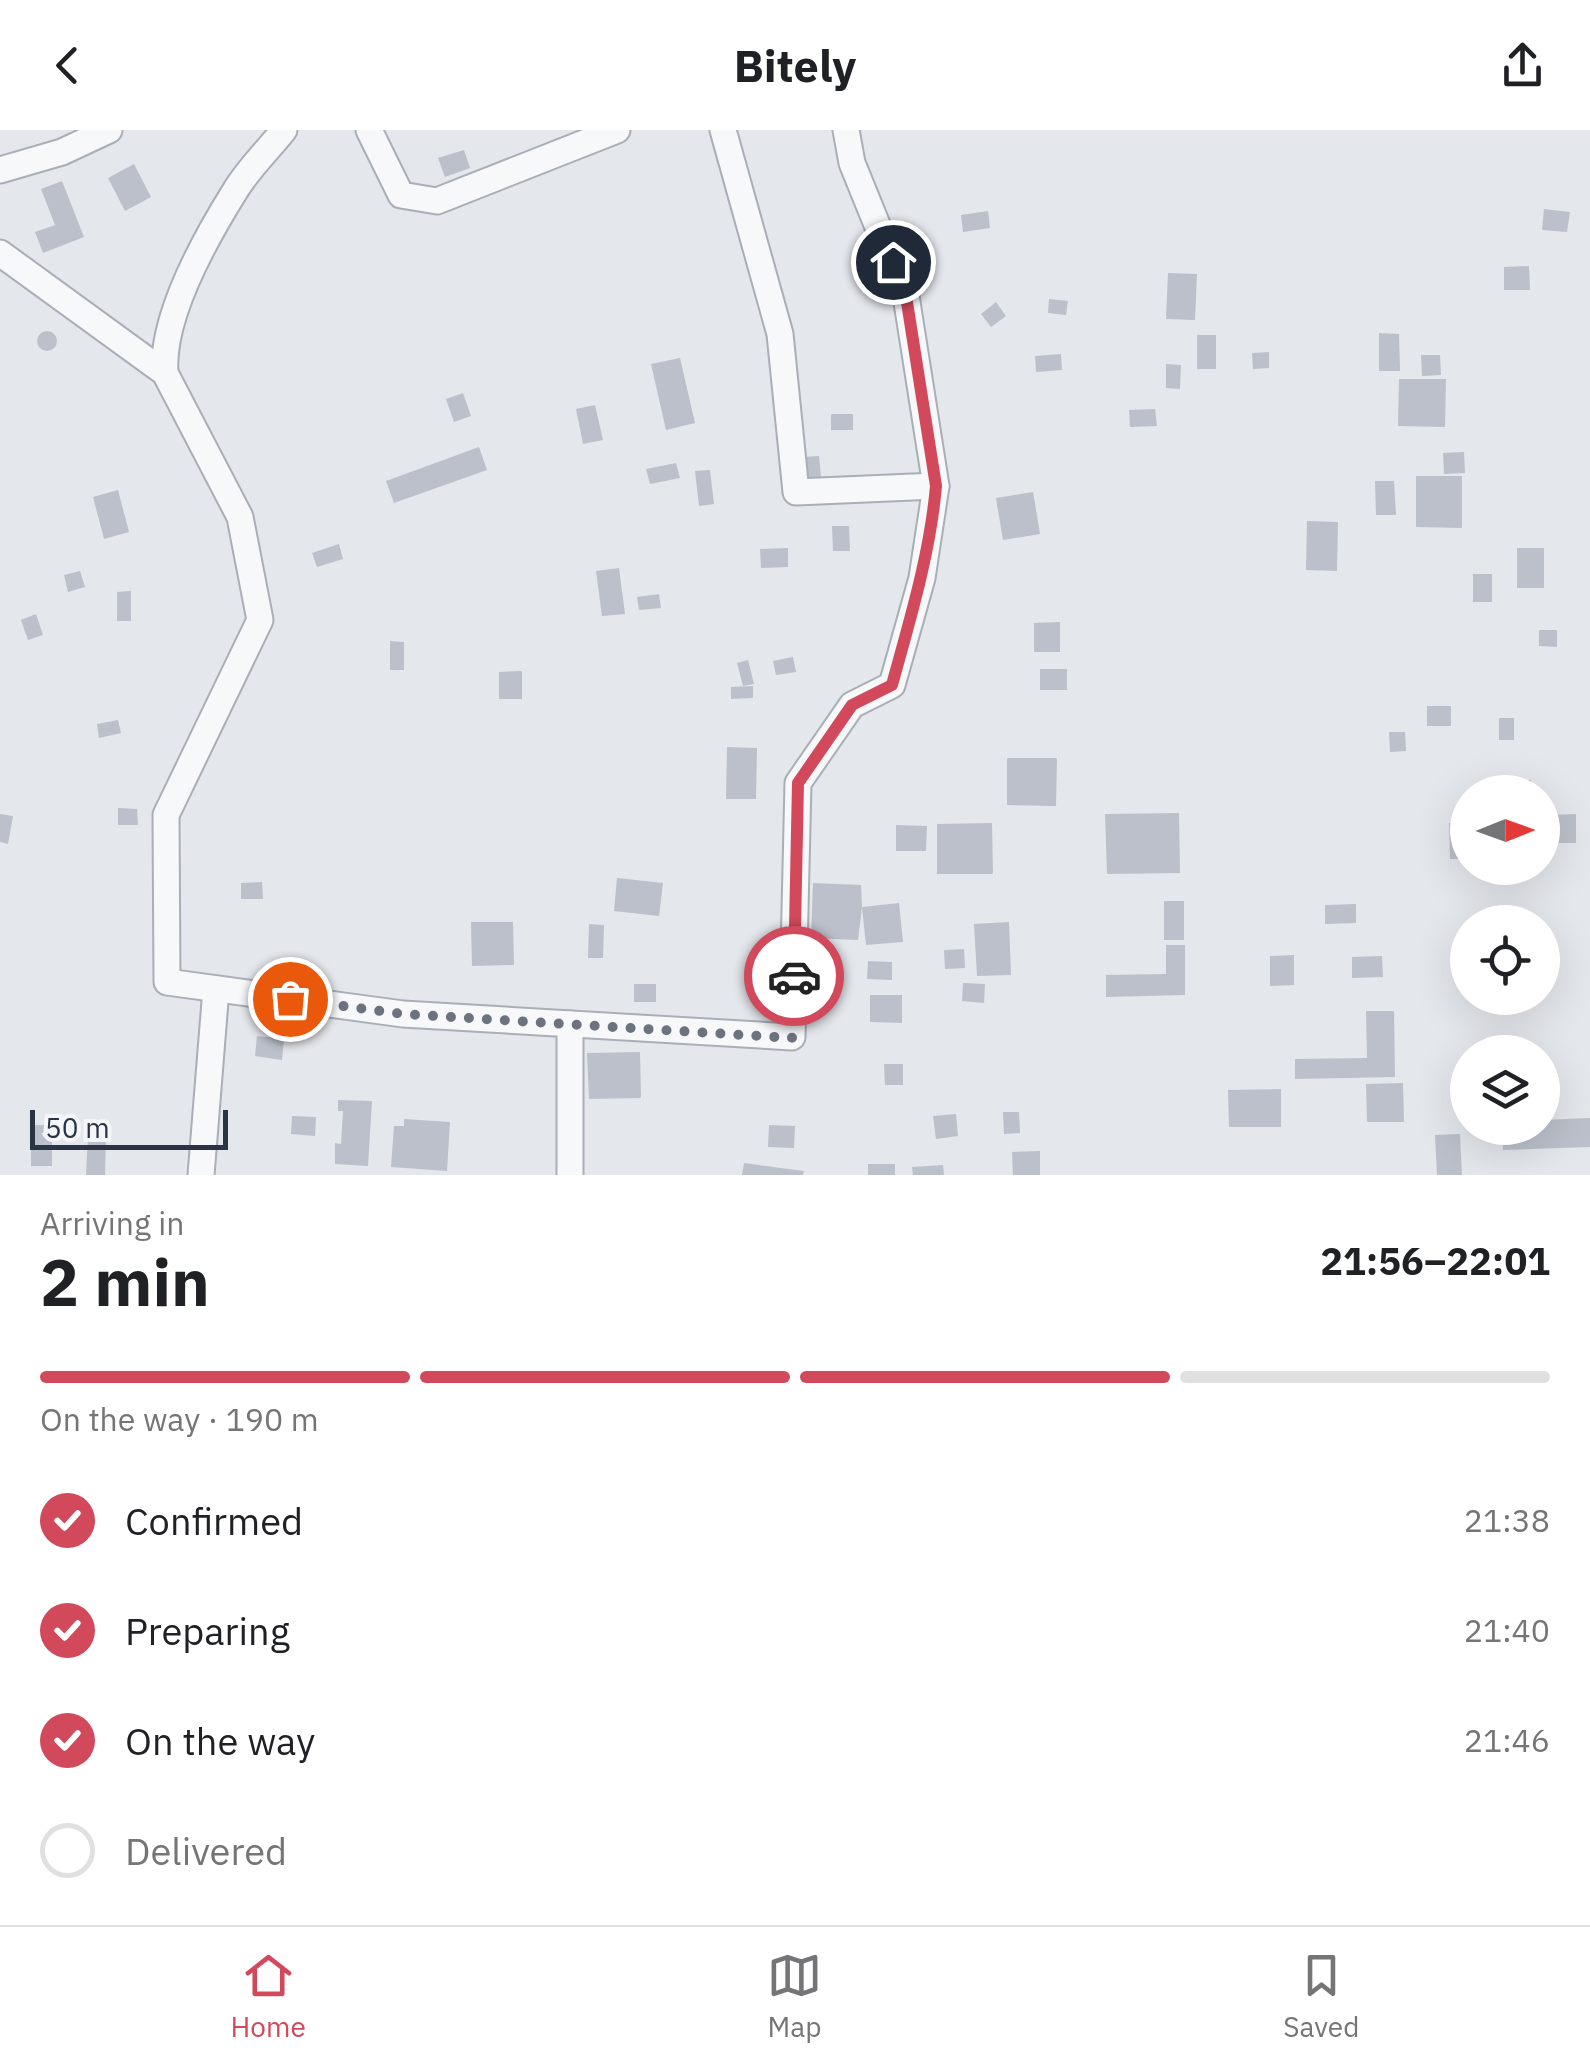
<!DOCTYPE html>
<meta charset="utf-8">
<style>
:root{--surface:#fff;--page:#f2f2f2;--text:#202124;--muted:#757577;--line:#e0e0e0;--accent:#d1495b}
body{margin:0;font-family:"IBM Plex Sans",sans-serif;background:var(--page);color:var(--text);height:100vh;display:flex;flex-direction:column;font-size:38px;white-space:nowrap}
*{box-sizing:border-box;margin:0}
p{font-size:32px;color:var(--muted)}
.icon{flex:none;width:55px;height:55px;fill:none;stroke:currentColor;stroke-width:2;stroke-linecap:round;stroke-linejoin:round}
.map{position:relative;height:1045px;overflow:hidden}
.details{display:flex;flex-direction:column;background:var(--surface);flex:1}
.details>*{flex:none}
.needle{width:65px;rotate:89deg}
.tools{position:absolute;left:1450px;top:645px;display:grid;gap:20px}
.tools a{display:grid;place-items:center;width:110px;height:110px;border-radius:50%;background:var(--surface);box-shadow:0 10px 40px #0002;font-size:50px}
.scale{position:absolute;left:30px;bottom:25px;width:198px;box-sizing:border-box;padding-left:10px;border:5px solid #2b3445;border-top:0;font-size:28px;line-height:35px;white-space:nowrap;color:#2b3445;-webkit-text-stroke:8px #f4f6f9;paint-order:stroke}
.pin{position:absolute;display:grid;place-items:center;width:85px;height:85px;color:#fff;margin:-42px;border:5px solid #fff;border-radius:50%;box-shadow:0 2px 10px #0007}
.courier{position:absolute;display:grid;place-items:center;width:100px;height:100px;margin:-50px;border:8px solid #d1495b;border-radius:50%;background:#fff;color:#222;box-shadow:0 2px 12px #0007}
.headline em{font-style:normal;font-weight:800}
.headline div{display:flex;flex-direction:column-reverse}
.headline{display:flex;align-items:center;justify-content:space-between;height:170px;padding:0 40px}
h1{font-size:65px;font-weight:800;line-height:75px}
.bar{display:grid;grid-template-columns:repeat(4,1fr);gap:15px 10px;align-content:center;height:120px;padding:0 40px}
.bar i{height:12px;border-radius:8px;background:var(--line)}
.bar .selected{background:var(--accent)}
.bar p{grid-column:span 4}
ol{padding:0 40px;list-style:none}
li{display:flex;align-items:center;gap:30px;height:110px}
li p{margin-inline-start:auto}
li .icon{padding:10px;border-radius:50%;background:var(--accent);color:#fff;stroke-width:4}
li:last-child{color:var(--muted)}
li i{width:55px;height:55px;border:5px solid var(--line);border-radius:50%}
header{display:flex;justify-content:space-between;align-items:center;height:130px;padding:0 40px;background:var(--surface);font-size:45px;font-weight:800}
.dock{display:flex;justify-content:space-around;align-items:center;height:140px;border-top:2px solid var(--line);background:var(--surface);font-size:28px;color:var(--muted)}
.dock a{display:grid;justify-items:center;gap:5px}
.dock .selected{color:var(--accent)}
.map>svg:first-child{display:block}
.building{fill:#bbc0ca}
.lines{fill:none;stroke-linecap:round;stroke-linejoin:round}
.minor-casing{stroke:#a9aeb7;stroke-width:29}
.minor{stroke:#f7f8fa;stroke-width:25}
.done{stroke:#6c737f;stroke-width:10;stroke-dasharray:0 18}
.route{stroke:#d1495b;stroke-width:12}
</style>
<header><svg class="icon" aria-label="back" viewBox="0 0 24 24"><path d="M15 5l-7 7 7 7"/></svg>Bitely<svg class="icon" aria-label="share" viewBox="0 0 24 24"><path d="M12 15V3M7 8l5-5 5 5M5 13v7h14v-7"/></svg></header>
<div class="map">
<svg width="1590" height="1045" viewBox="0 0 1590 1045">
<rect width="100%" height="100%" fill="#e4e7ec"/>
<g class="building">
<path d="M464 20 470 38 445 47 438 28Z"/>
<path d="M134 34 151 67 125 81 108 48Z"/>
<path d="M62 51 84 107 43 123 35 102 55 95 41 59Z"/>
<path d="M1544 79 1570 82 1567 102 1542 100Z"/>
<path d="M988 81 990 98 963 102 961 85Z"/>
<path d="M1529 136 1530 160H1504V137Z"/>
<path d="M1168 143 1197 144 1195 190 1166 189Z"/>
<path d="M1049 169 1068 171 1066 185 1048 183Z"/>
<path d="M996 172 1006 186 991 197 981 184Z"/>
<circle cx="47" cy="211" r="10"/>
<path d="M1379 203 1399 204 1400 241H1379Z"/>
<rect x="1197" y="205" width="19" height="34"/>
<path d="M1269 222V238L1253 239 1252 223Z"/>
<path d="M1061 224 1062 240 1036 242 1035 226Z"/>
<path d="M1421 225H1440L1441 245 1422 246Z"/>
<path d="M680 228 695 293 666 300 651 234Z"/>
<path d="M1166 234 1181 235 1180 259 1166 258Z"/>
<path d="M1399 249H1446L1445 297 1398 296Z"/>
<path d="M463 263 471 286 454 292 446 269Z"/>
<path d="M595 275 603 310 583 314 576 279Z"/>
<path d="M1155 279 1157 296 1130 297 1129 280Z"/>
<rect x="831" y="284" width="22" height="16"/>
<path d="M479 317 487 340 394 373 386 351Z"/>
<path d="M1464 322 1465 343 1444 344 1443 323Z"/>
<path d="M819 326 821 347 806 349 803 327Z"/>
<path d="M676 333 680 348 650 354 646 339Z"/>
<path d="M710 340 714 374 699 376 695 341Z"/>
<path d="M1416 346H1462V398L1416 397Z"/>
<path d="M1375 351H1394L1396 385H1376Z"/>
<path d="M118 360 129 402 104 409 93 367Z"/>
<path d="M1033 362 1040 404 1003 410 996 368Z"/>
<path d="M1307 391 1338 392 1337 441 1306 440Z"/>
<path d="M832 396H849L850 421H833Z"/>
<path d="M339 414 343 429 317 437 312 423Z"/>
<path d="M788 418V437L761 438 760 419Z"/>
<rect x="1517" y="418" width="27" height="40"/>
<path d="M619 438 625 484 602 486 596 441Z"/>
<path d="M80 441 85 457 68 462 64 445Z"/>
<rect x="1473" y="444" width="19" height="28"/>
<path d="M131 461V491H117V462Z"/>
<path d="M659 464 661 478 639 480 637 467Z"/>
<path d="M36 484 43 505 28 510 21 490Z"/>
<path d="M1060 492V522H1034V493Z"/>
<path d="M1539 500H1557V517L1539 516Z"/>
<path d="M390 511 404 512V540H390Z"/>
<path d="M793 527 796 542 776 545 773 531Z"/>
<path d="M748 530 754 554 743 556 737 533Z"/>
<rect x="1040" y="539" width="27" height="21"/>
<path d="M522 541V569H499V542Z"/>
<path d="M753 556V568L731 569V557Z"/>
<rect x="1427" y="576" width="24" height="20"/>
<rect x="1499" y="588" width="15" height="22"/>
<path d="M118 590 121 603 99 608 97 594Z"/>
<path d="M1389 602H1405L1406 621 1390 622Z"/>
<path d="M727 617 757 618 756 669H726Z"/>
<path d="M1007 628H1057L1056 676 1007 675Z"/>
<path d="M1531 650 1532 662H1480V651Z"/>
<path d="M118 678 137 679 138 695H118Z"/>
<path d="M1179 683 1180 743 1107 744 1105 684Z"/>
<path d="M0 684 13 686 8 714 0 712Z"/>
<path d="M1576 684V713H1547V685Z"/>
<path d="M992 693 993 744H937V694Z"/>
<path d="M1449 693H1468V729H1450Z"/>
<path d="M896 695 927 696 926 721H896Z"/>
<path d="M617 748 663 753 659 786 614 781Z"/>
<path d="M262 752 263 769H241V753Z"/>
<path d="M813 753 861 755 862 777 858 810 811 808Z"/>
<rect x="1164" y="771" width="20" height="39"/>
<path d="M899 773 903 812 866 815 862 777Z"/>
<path d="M1356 774V793L1325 794V775Z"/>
<path d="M471 792H513L514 835 472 836Z"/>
<path d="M1009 792 1011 845 977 846 974 794Z"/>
<path d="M589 794 604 795 603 828H588Z"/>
<path d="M1166 815H1185V865L1106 867V845L1166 844Z"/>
<path d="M964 819 965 838 945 839 944 820Z"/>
<path d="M1294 825V855L1270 856V826Z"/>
<path d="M1382 826 1383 847 1352 848V827Z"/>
<path d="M868 831 892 832V850L867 849Z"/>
<path d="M963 853 985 854 984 873 962 871Z"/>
<rect x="634" y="854" width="22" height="18"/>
<path d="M870 865H902V893L870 892Z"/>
<path d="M1366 881H1394L1395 947 1295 949V929L1367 928Z"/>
<path d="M257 906 284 909 282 930 255 926Z"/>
<path d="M640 922 641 968 589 969 587 923Z"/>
<path d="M884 934H903V955H885Z"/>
<path d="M1403 953 1404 992H1367L1366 954Z"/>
<path d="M1281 959V997H1229L1228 960Z"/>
<path d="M338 970 372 971 368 1036 335 1034V1013L341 1014 343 981H338Z"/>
<path d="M1003 982H1019L1020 1003 1004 1004Z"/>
<path d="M956 984 958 1006 936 1009 933 986Z"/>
<path d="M292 986 316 987 315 1006 291 1004Z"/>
<path d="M1590 988V1017L1503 1020 1502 998H1542V990Z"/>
<path d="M404 989 450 992 447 1041 391 1037 394 996H404Z"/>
<rect x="31" y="995" width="21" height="41"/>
<path d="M769 995 795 996 794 1018 768 1017Z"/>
<path d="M88 1004 106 1005 105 1045H86Z"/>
<path d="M1460 1004 1462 1045H1437L1435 1005Z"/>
<path d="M1040 1021V1045H1013L1012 1022Z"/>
<path d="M744 1033 804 1041 803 1045H742Z"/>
<rect x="868" y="1034" width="27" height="11"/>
<path d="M943 1035 944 1045H913L912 1037Z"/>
</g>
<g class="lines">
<g class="minor-casing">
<g id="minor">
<path d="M369 0 401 65 437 71 617 0"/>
<path d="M723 0 780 204 796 362 936 356"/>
<path d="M0 40 62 22 109 0"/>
<path d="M0 123 165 243 240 387 260 490 166 685 167 852 403 884 792 907 798 653 852 575 892 555 922 448 936 356 906 166 852 33 846 0"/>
<path d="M165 243C161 187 205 109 235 61 248 39 268 20 284 0"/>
<path d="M201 1045 216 859"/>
<path d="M570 1045V894"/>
</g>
</g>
<use href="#minor" class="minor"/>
</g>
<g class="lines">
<path class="done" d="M290 869 403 884 792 908 794 846"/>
<path class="route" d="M794 846 798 653 852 575 892 555C910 489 930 424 936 356L906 166 893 132"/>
</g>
</svg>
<div class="tools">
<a><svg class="needle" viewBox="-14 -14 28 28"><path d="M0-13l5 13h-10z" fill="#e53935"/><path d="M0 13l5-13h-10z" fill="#757577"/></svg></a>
<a><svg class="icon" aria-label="locate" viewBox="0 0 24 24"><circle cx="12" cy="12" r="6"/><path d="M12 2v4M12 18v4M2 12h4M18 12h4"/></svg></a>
<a><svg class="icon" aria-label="layers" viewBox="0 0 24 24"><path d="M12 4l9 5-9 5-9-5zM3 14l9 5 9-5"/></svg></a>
</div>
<div class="scale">50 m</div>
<div class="pin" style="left:290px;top:869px;background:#ea580c"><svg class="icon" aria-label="bag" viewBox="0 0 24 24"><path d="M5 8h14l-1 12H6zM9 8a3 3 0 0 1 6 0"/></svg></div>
<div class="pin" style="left:893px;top:132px;background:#1f2937"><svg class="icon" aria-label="home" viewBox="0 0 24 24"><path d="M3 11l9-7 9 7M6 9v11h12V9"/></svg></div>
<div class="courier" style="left:794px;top:846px"><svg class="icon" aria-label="car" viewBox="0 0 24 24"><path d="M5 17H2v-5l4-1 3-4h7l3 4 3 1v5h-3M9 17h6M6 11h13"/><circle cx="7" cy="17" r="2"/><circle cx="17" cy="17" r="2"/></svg></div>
</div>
<section class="details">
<div class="headline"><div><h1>2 min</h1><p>Arriving in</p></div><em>21:56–22:01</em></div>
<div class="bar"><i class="selected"></i><i class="selected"></i><i class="selected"></i><i></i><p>On the way · 190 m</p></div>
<ol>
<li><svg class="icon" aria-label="check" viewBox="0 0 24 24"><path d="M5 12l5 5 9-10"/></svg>Confirmed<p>21:38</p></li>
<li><svg class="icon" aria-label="check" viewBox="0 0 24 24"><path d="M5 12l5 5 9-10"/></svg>Preparing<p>21:40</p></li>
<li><svg class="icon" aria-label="check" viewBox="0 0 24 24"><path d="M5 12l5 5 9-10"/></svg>On the way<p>21:46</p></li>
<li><i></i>Delivered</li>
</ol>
</section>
<nav class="dock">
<a class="selected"><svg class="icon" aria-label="home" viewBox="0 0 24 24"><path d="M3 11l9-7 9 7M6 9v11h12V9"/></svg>Home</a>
<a><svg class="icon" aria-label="map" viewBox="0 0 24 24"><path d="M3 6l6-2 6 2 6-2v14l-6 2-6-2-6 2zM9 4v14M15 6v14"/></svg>Map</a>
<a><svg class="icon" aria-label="saved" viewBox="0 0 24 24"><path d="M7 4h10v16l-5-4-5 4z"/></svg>Saved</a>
</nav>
